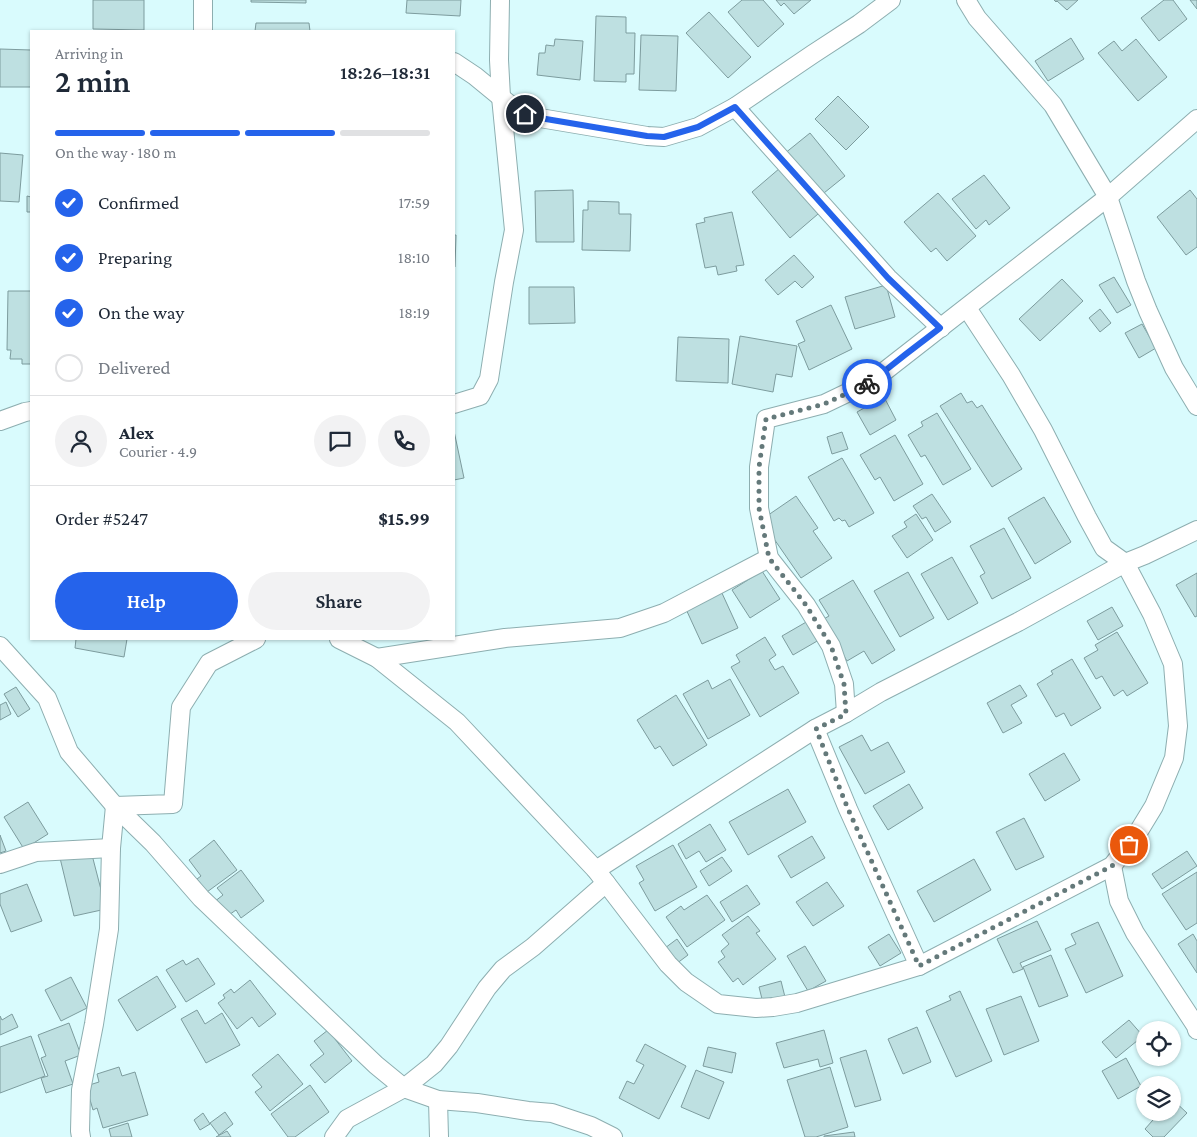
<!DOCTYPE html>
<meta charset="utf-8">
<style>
:root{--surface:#fff;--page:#f2f2f3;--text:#1f2937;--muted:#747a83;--line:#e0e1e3;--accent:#2563eb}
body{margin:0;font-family:"Crimson Pro",serif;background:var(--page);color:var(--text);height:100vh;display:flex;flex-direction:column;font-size:19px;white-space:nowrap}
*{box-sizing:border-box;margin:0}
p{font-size:16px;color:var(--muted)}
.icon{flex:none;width:28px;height:28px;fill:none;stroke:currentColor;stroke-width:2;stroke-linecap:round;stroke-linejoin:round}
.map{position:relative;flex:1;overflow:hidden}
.drawer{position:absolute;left:30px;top:30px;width:425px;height:610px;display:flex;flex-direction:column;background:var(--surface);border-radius:0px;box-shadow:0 1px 4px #0004}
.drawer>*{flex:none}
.buttons{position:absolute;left:1136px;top:1021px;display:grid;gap:10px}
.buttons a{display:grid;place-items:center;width:45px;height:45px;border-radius:50%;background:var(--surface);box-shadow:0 1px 4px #0004;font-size:25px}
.pin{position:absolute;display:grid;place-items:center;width:42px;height:42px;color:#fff;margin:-21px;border:2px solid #fff;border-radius:50%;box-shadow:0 1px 5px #0007}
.courier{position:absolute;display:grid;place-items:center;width:50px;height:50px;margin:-25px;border:4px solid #2563eb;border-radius:50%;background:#fff;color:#222;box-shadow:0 1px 6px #0007}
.overview em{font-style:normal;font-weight:600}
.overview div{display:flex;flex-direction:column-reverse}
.overview{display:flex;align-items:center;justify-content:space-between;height:85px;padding:0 25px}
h1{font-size:32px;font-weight:600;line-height:38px}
.bar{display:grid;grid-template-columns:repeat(4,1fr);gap:8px 5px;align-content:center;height:60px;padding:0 25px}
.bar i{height:6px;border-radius:4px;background:var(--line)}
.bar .on{background:var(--accent)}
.bar p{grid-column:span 4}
.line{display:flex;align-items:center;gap:12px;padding:0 25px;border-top:1px solid var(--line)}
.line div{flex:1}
.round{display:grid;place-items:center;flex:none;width:52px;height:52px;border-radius:26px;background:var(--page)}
ol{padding:0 25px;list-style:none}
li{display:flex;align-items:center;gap:15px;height:55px}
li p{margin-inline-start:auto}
li .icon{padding:5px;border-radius:50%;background:var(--accent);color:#fff;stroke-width:4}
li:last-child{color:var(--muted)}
li i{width:28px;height:28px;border:2px solid var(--line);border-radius:50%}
.action{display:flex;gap:10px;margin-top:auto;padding:10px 25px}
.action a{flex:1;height:58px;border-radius:30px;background:var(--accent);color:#fff;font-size:20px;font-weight:600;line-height:58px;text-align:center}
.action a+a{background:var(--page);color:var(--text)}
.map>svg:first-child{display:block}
.building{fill:#bee0e1;stroke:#7d9c9e}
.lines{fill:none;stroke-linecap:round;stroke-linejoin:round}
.minor-casing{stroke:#8daeb0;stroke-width:20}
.minor{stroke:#fff;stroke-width:18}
.done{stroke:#64797a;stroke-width:5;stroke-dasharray:0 9}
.route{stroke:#2563eb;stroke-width:6}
</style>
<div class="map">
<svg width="1197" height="1137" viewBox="0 0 1197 1137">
<rect width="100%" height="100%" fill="#d9fbfd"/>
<g class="building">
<path d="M93 0H144V30L93 29Z"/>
<path d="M251 0H306V3L251 2Z"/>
<path d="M407 0H461L460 16 406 13Z"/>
<path d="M742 0H763L784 24 758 47 728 12Z"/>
<path d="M776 0H811L794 14 784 3 781 6Z"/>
<path d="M1054 0H1078L1067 10 1057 1 1056 2Z"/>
<path d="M1164 0H1173L1187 19 1159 41 1141 18Z"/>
<path d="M1190 0H1197V9Z"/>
<path d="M709 12 751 57 728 78 686 33Z"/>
<path d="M596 16 626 17V33H635L634 74H626V82L594 81Z"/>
<path d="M256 23H309L310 31H252H255Z"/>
<path d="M641 35 678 36 676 91 639 90Z"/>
<path d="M1071 38 1084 59 1048 81 1035 61Z"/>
<path d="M555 39 583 41 580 80 537 75 539 53H545L546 45 554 46Z"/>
<path d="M1136 39 1167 77 1138 101 1098 53 1114 41 1122 51Z"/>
<path d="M0 49 31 50V87H0Z"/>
<path d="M838 96 869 127 846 150 815 119Z"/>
<path d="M810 133 845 176 819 197 784 154Z"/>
<path d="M0 153 23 155 19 202 0 201Z"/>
<path d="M780 168 818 214 790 238 752 192Z"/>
<path d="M984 175 1010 208 989 225 986 220 976 229 952 199Z"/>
<path d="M573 190 574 242H536L535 191Z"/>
<path d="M1190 190 1197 199V247L1186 255 1157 217Z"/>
<path d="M938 193 976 236 947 261 936 248 931 252 904 222Z"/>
<path d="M27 196 31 197V212H27Z"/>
<path d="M588 201 619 202V214H631L630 251 582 250 583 210H588Z"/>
<path d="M732 212 744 265 736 266 737 271 718 275 716 266 705 268 696 224 705 222 704 218Z"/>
<path d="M454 235H456L455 267H454Z"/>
<path d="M794 255 814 277 802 288 795 281 778 295 765 280Z"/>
<path d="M1114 277 1131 305 1117 313 1099 285Z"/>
<path d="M1062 279 1083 301 1040 341 1019 319Z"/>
<path d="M886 285 895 317 855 329 845 297Z"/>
<path d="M529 287H574L575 323 529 324Z"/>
<path d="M8 291H31V364H22V359H10L11 350H7Z"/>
<path d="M831 305 852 349 809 370 798 344 805 341 796 321Z"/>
<path d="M1100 309 1111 323 1100 332 1089 318Z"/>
<path d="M1142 324 1156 348 1139 358 1125 333Z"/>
<path d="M740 336 797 346 792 377 776 374 773 392 732 384Z"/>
<path d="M678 337 729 339 728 383 676 381Z"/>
<path d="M961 393 967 403 972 401 977 408 982 405 1022 469 992 487 940 406Z"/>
<path d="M884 397 896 420 870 435 857 412Z"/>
<path d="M937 413 971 469 943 485 925 455 921 457 908 435 923 426 921 422Z"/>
<path d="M454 431 464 478 454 480Z"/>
<path d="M842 432 848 449 832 454 827 437Z"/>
<path d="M895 435 923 484 894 501 880 477 875 480 860 455Z"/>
<path d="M842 458 874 513 849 527 845 520 842 521 839 518 834 521 808 477Z"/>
<path d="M932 494 951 522 935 532 926 517 922 519 913 506Z"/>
<path d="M796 496 818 528 813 531 832 558 801 578 761 520Z"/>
<path d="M1044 497 1071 542 1035 564 1008 518Z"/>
<path d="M916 514 933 540 907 558 892 536 907 527 904 522Z"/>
<path d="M1004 528 1031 578 992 599 980 576 985 573 970 546Z"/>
<path d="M952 557 978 603 948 620 921 574Z"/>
<path d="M762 571 780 599 750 618 732 590Z"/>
<path d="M908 572 934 618 900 637 874 591Z"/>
<path d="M1197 573V616L1195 617 1176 585Z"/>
<path d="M853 580 895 650 872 664 864 651 847 661 822 620 829 616 819 600Z"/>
<path d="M721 591 738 628 702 644 685 607Z"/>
<path d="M1112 607 1123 626 1098 640 1087 621Z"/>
<path d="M808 621 819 640 793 655 782 636Z"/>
<path d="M1117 632 1148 683 1127 696 1123 690 1114 696 1102 676 1096 679 1084 658 1098 650 1095 645Z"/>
<path d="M765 637 776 655 769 660 775 670 783 666 799 693 760 717 731 667 740 662 736 655Z"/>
<path d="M76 639H127L124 657 75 648Z"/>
<path d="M1072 659 1101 708 1071 726 1064 713 1056 717 1037 684 1053 674 1051 671Z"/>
<path d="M730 679 750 715 708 739 683 694 708 680 712 689Z"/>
<path d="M1020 685 1027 696 1011 705 1022 723 1003 733 987 703Z"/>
<path d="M16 687 30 709 18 717 4 694Z"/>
<path d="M676 695 707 745 673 766 660 746 655 749 637 720Z"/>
<path d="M6 702 11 714 0 720V705Z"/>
<path d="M862 735 871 751 888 742 905 772 865 794 839 747Z"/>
<path d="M1064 753 1080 780 1045 801 1029 774Z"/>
<path d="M909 784 923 808 888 830 873 806Z"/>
<path d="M788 789 806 822 748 855 729 822Z"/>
<path d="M28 802 48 834 24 849 4 817Z"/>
<path d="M1024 818 1044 857 1016 870 996 832Z"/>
<path d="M710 824 726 850 706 862 699 851 686 859 678 844Z"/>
<path d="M0 835 6 851 0 853Z"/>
<path d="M812 836 825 858 791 878 778 856Z"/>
<path d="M214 840 237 870 207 892 197 879 201 876 189 860Z"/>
<path d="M673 845 697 887 655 911 639 883 644 880 636 866Z"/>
<path d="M91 851 106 909 74 916 60 858Z"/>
<path d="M1187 851 1197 866 1162 889 1152 874Z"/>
<path d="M722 857 732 871 709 886 700 871Z"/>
<path d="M974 859 991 890 934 922 917 891Z"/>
<path d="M241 870 264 901 241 918 236 910 226 917 214 902 223 895 217 888Z"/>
<path d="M1197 872V923L1186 930 1162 894Z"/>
<path d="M827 882 844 906 813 926 796 902Z"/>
<path d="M27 884 42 921 11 932 0 904V894Z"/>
<path d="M747 885 760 904 732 922 720 902Z"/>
<path d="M707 895 725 920 687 947 666 917 681 906 684 910Z"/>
<path d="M748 916 760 931 756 933 776 959 743 985 738 978 733 982 718 962 725 957 721 951 729 944 722 935Z"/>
<path d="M1037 921 1051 950 1020 963 1023 969 1013 973 997 939Z"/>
<path d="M1098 922 1123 976 1086 993 1065 949 1076 944 1071 934Z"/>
<path d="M889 934 901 953 880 966 868 947Z"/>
<path d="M1193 934 1197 941V973L1178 944Z"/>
<path d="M677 939 688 955 672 967 661 951Z"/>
<path d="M805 946 826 981 808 991 787 956Z"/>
<path d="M1051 955 1068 996 1039 1007 1023 967Z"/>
<path d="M198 958 215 984 186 1002 166 970 183 960 186 965Z"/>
<path d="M157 976 176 1007 137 1031 118 1000Z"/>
<path d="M71 977 87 1008 61 1021 45 990Z"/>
<path d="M250 980 276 1014 259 1027 252 1017 237 1029 218 1003 225 998 223 995 231 989 234 993Z"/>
<path d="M781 981 785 997 763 1003 759 987Z"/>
<path d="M960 991 992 1061 956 1077 926 1011 951 1000 949 996Z"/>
<path d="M1021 996 1039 1041 1004 1055 986 1009Z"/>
<path d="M197 1010 205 1024 222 1013 240 1045 206 1063 181 1019Z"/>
<path d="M12 1014 18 1027 0 1035V1016L2 1020Z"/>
<path d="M1129 1020 1143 1036 1116 1058 1102 1042Z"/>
<path d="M69 1023 81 1055 65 1061 73 1084 46 1093 41 1078 48 1076 41 1058 46 1056 38 1035Z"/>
<path d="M917 1027 931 1062 903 1074 888 1039Z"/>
<path d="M328 1030 352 1061 325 1083 310 1065 324 1054 314 1041Z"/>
<path d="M824 1030 833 1063 820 1067 818 1059 784 1068 776 1043Z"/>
<path d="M31 1036 45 1076 0 1093V1047Z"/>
<path d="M645 1044 686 1066 659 1119 619 1098 627 1081 634 1084 644 1065 636 1061Z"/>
<path d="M708 1047 736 1053 732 1073 703 1066Z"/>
<path d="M866 1050 881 1100 855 1107 840 1058Z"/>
<path d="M278 1054 303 1084 270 1111 255 1092 262 1087 252 1075Z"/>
<path d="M1126 1058 1141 1086 1118 1099 1102 1071Z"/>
<path d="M119 1067 122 1076 135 1072 148 1115 103 1128 97 1108 93 1110 86 1086 99 1082 97 1074Z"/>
<path d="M830 1067 848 1127 816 1137H805L787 1080Z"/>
<path d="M696 1070 724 1082 709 1119 681 1107Z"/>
<path d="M310 1085 329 1112 295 1137H288L271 1114Z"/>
<path d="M1173 1100 1187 1113 1164 1137H1153L1145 1129 1160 1112H1172Z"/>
<path d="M225 1112 233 1124 219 1135 210 1123Z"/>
<path d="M203 1113 210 1124 200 1130 194 1120Z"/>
<path d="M128 1123 132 1137H111L109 1129Z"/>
<path d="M227 1131 231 1137H216Z"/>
<path d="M854 1132 855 1137H824V1136Z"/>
</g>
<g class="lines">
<g class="minor-casing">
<g id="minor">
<path d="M966 0 977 18 1053 105 1108 197 1136 281 1148 311 1174 368 1197 406"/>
<path d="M203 31V0"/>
<path d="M454 62 475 76 514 108 525 114 540 118 647 136 664 137 698 127 735 107 813 54 859 24 891 0"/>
<path d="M735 107 888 278 941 328"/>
<path d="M454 404 480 396 489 379 504 282 514 230 501 97 499 60 500 0"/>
<path d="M0 421 25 412 31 411"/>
<path d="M339 639 377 658 457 722 596 870 668 964 686 982 718 1004 756 1008 773 1007 797 1003 919 966 1112 866 1137 834 1154 806 1174 758 1178 726 1173 664 1152 614 1125 563 1104 548 1087 517 1043 430 1011 375 967 308"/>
<path d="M0 646 47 698 69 752 115 806 153 843 201 898 376 1065 404 1088 438 1100 477 1103 528 1111 552 1113 591 1126 613 1137"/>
<path d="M377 658 505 638 620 628 664 613 769 558"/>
<path d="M846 713 844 684 831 646 806 605 769 558 759 508V467L766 419 824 404 872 381 1108 197 1197 119"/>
<path d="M815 729 848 809 919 966"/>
<path d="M115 806 173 804 181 707 209 663 256 639"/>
<path d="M0 864 36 852 111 848"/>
<path d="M1112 866 1119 901 1135 933 1196 1026 1197 1030"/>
<path d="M596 870 815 729 846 713 881 692 1018 622 1125 563 1145 555 1197 530"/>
<path d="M438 1100 439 1137"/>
<path d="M81 1137 80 1131 81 1090 94 1024 109 929 111 848 115 806"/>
<path d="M334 1137 347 1119 404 1088 434 1064 449 1046 487 988 503 969 533 947 606 883"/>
</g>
</g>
<use href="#minor" class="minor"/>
</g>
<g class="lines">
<path class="done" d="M867 384 824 404 766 419 759 467V508L769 558 806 605 831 646 844 684 846 714 816 729 848 809 919 966 1112 866 1129 845"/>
<path class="route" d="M525 114 540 118 647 136 664 137 698 127 735 107 888 278 940 328 906 354 872 381 867 384"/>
</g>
</svg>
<div class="buttons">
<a><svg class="icon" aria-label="locate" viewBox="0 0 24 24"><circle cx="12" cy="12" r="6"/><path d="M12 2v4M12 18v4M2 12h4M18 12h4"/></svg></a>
<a><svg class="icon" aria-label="layers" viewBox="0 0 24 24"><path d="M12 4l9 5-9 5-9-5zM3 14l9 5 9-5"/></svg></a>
</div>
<div class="pin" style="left:1129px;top:845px;background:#ea580c"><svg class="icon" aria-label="bag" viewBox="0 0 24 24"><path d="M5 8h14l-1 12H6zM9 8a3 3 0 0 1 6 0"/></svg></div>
<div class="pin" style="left:525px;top:114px;background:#1f2937"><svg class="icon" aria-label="home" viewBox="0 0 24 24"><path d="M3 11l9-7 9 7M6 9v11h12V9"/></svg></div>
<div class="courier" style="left:867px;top:384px"><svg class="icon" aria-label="bike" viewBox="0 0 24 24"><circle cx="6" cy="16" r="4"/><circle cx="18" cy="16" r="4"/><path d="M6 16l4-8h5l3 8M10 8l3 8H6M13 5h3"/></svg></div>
<section class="drawer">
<div class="overview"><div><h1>2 min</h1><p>Arriving in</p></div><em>18:26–18:31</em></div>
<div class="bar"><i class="on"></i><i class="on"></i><i class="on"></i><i></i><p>On the way · 180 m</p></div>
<ol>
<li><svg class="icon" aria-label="check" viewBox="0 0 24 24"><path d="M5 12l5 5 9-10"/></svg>Confirmed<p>17:59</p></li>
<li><svg class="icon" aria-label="check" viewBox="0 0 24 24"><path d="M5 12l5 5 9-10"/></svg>Preparing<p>18:10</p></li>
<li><svg class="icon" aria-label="check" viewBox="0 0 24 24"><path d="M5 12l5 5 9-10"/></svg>On the way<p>18:19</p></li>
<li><i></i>Delivered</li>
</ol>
<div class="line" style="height:90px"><a class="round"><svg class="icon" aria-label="person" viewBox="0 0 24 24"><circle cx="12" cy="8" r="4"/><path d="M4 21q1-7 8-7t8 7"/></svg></a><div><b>Alex</b><p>Courier · 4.9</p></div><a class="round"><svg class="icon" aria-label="chat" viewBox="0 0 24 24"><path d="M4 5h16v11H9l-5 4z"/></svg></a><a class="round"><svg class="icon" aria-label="phone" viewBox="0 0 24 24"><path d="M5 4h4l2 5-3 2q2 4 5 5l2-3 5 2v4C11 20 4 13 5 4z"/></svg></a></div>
<div class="line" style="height:65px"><div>Order #5247</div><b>$15.99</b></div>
<div class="action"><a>Help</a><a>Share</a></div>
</section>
</div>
